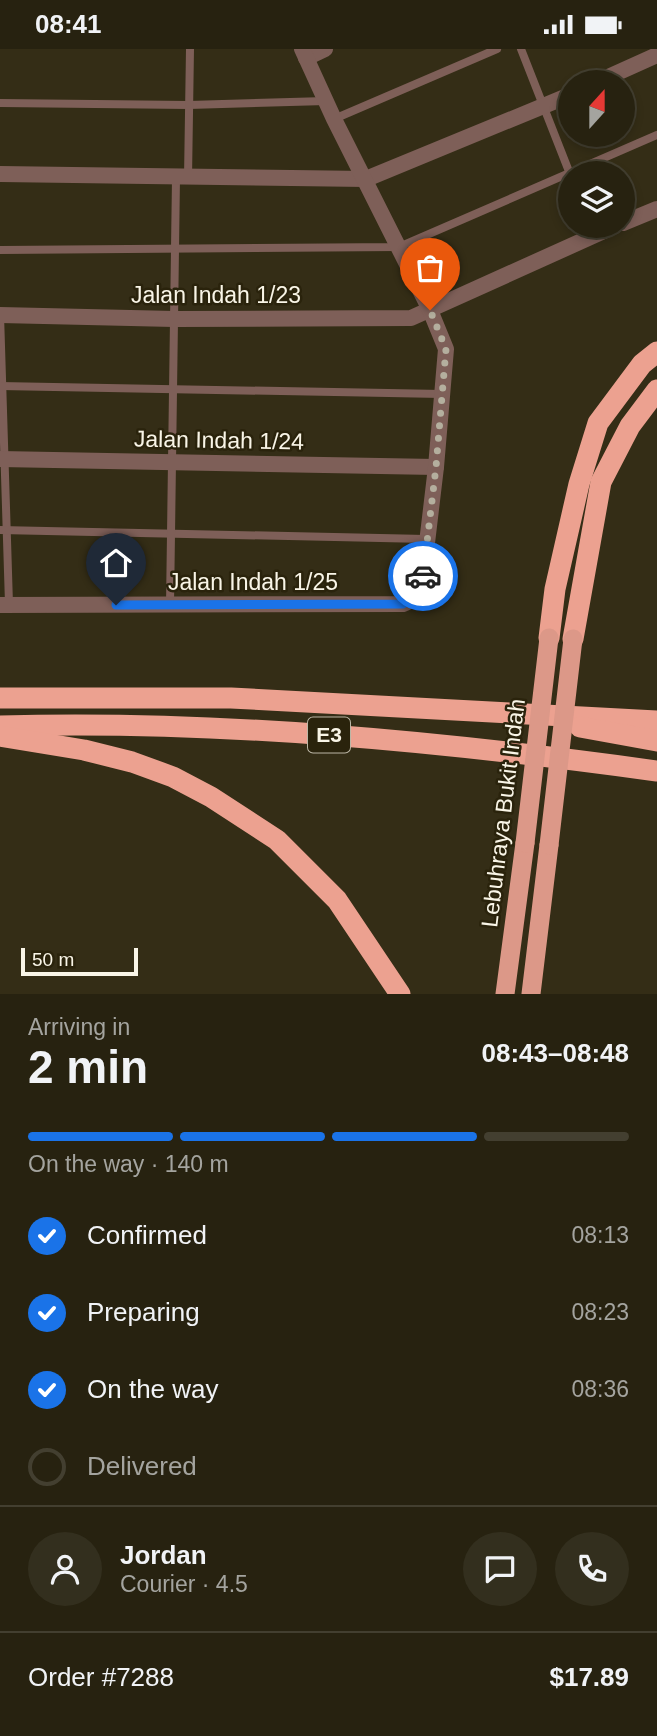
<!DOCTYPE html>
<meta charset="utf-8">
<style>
:root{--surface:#272210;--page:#332f1e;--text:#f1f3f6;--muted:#a4a49f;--line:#433f30;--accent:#1a73e8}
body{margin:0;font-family:Helvetica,sans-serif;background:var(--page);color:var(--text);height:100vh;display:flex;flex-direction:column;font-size:26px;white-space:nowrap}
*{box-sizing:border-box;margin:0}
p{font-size:23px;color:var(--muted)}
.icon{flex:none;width:38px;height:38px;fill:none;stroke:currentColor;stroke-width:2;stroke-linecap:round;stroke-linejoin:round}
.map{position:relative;height:945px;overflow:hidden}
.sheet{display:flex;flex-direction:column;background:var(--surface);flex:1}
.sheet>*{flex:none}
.needle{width:46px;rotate:21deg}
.buttons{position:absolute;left:558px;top:21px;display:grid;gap:14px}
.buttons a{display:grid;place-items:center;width:77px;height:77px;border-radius:50%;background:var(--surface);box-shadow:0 4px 10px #0003,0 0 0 2px var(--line);font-size:35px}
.scale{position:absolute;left:21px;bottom:18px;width:117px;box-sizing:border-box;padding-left:7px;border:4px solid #f9f5e7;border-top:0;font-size:19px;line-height:24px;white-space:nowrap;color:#f9f5e7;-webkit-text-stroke:5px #2a230c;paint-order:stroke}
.pin{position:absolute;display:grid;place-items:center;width:60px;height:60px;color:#fff;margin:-72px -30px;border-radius:50% 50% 50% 0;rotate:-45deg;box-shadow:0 0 7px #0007}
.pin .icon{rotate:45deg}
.courier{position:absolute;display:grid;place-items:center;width:70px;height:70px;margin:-35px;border:5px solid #1a73e8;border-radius:50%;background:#fff;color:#222;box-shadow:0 2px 9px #0007}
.headline em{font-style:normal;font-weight:600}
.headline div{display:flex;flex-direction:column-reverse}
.headline{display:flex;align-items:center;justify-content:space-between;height:119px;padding:0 28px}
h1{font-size:46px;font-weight:600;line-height:52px}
.bar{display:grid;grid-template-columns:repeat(4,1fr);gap:10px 7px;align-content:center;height:84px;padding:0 28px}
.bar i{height:9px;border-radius:5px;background:var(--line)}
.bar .active{background:var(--accent)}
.bar p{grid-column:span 4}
.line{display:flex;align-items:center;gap:18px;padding:0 28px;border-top:2px solid var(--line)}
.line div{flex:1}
.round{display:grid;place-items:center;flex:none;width:74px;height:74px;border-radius:37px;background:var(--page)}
ol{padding:0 28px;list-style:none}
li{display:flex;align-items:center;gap:21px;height:77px}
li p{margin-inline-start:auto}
li .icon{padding:7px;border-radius:50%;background:var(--accent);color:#fff;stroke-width:4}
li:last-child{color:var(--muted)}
li i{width:38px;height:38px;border:4px solid var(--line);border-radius:50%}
.status{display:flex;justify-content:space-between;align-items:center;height:49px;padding:0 35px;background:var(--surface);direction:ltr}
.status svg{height:19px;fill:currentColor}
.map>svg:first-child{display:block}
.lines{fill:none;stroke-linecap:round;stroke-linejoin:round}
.service{stroke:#7e5f58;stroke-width:8}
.minor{stroke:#7e5f58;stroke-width:16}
.trunk{stroke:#dc9888;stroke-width:19}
.motorway{stroke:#eca190;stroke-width:21}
.trunk-bridge{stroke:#dc9888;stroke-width:19}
.done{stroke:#b4af9e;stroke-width:7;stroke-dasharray:0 12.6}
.route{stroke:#1a73e8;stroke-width:9}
.labels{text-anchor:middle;stroke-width:5;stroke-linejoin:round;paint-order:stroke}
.shield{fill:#2a230c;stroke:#bbb6a5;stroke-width:2}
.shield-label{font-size:21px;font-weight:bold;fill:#f9f5e7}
.street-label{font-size:23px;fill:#f9f5e7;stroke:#2a230c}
</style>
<div class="status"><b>08:41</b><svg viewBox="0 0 49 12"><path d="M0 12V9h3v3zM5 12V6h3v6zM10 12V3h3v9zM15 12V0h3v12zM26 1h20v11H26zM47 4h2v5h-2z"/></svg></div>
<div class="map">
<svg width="657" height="945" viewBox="0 0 657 945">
<rect width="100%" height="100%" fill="#342d16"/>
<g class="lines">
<g class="service">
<path d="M521 0 570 125"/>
<path d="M0 54 189 56 326 52"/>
<path d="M334 70 497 0"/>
<path d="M188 129 190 0"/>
<path d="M0 201 399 198 657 86"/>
<path d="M0 265 9 555"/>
<path d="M0 337 442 345"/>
<path d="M0 481 426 490"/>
<path d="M170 556 176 129"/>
</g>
<g class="minor">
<path d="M306 9 325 0"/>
<path d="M597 33 657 6"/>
<path d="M0 125 366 130 570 46"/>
<path d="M623 174 657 160"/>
<path d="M0 266 174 270 411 269 615 177"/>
<path d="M0 410 436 418"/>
<path d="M0 556 403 555C413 551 418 546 422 536L436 418 446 300 430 261 334 70 302 0"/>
</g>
<g class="trunk">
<path d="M505 945 525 794"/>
<path d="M531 945 549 796"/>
</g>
<g class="motorway">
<path d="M549 589 555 540 579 435 598 374 642 315 657 303"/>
<path d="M573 590 601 433 630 377 657 341"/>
<path d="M0 649H231L657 672"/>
<path d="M0 677C220 671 439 692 657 722"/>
<path d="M580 678 657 692"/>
<path d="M0 687 84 701 132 713 173 728 211 748 277 791 337 851 400 945"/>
</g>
<g class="trunk-bridge">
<path d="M525 794 549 589"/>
<path d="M549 796 573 590"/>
</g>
</g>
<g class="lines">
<path class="done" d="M423 527 436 418 446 300 430 261"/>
<path class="route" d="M116 556 403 555 418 545 423 527"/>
</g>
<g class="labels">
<rect class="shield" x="308" y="668.5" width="42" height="35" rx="5"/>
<g class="shield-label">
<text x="329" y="693">E3</text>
</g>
<g class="street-label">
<text x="216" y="254">Jalan Indah 1/23</text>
<text transform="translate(219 391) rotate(1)" y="8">Jalan Indah 1/24</text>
<text x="253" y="541">Jalan Indah 1/25</text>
<text transform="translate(503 764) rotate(-83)" y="8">Lebuhraya Bukit Indah</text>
</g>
</g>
</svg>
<div class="buttons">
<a><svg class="needle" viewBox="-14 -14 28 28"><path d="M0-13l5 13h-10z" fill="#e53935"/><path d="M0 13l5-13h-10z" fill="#a4a49f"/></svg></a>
<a><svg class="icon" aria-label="layers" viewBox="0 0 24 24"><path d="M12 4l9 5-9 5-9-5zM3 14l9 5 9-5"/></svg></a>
</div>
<div class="scale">50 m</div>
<div class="pin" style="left:430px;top:261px;background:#ea580c"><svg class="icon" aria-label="bag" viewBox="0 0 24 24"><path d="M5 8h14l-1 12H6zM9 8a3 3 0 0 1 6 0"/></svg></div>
<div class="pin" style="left:116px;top:556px;background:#1f2937"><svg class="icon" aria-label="home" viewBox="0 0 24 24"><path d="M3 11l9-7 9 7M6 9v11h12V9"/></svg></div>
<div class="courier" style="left:423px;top:527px"><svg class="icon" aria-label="car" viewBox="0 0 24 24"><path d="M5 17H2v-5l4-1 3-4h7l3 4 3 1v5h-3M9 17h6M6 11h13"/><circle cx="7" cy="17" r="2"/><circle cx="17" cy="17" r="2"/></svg></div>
</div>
<section class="sheet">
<div class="headline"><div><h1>2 min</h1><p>Arriving in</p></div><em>08:43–08:48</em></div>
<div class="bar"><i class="active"></i><i class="active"></i><i class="active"></i><i></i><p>On the way · 140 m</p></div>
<ol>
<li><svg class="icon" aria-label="check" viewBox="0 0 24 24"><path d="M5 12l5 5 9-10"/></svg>Confirmed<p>08:13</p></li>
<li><svg class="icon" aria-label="check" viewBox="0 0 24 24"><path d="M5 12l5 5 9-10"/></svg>Preparing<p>08:23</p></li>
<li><svg class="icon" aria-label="check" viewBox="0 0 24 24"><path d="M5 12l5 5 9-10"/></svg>On the way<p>08:36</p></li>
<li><i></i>Delivered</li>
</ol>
<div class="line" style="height:126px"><a class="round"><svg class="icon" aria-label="person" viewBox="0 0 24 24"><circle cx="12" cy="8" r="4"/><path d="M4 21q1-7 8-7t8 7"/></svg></a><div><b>Jordan</b><p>Courier · 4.5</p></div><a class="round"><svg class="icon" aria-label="chat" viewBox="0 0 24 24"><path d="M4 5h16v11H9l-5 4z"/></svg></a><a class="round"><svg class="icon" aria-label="phone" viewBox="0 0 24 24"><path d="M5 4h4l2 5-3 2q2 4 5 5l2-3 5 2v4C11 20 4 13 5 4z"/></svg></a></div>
<div class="line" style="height:91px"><div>Order #7288</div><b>$17.89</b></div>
</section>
